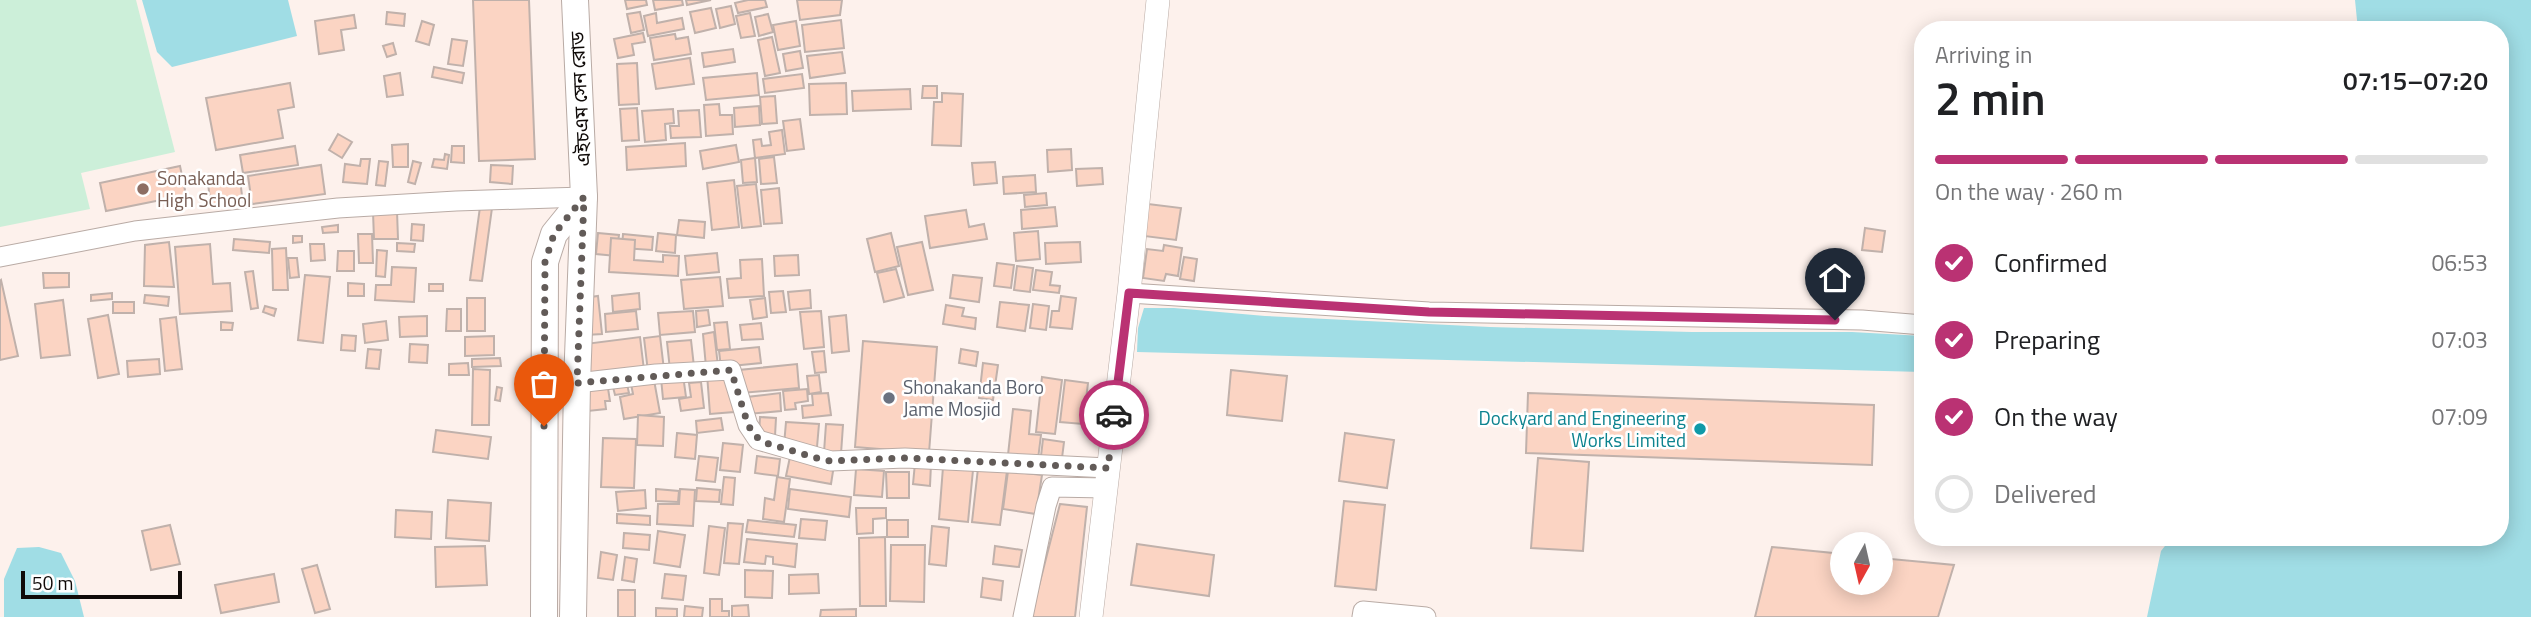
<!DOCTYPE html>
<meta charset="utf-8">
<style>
:root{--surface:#fff;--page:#f6f6f6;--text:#202124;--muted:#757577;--line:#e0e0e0;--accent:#ba3273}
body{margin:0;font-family:"Titillium Web","Noto Sans Bengali",sans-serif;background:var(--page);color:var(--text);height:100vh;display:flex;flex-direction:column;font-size:26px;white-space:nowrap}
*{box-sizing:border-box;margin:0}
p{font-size:23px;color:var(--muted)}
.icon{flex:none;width:38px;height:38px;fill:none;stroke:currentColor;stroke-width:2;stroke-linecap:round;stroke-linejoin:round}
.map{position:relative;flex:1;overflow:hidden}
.drawer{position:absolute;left:1914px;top:21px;width:595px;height:525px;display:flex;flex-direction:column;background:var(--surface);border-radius:28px;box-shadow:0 4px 18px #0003}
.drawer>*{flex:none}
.needle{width:46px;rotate:188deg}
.controls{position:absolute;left:1830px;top:532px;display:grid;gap:14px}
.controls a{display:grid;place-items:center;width:63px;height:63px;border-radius:50%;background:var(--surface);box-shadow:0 4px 18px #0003;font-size:35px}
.scale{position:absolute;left:21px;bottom:18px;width:161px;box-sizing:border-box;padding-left:7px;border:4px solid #0f0a08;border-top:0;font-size:19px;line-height:24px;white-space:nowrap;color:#0f0a08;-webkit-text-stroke:5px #fff;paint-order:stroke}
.pin{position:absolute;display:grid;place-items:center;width:60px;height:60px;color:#fff;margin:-72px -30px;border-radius:50% 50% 50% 0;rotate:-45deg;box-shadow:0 0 7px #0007}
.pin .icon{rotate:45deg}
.courier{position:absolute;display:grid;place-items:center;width:70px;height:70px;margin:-35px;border:5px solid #ba3273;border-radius:50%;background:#fff;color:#222;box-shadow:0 2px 9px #0007}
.overview em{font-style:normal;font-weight:600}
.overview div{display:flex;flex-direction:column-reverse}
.overview{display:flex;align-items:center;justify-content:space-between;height:119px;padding:0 21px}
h1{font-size:46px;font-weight:600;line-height:52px}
.bar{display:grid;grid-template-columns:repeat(4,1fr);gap:10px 7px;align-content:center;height:84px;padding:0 21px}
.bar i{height:9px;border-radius:5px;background:var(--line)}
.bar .current{background:var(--accent)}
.bar p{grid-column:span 4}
ol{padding:0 21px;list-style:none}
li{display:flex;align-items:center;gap:21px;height:77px}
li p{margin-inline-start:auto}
li .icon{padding:7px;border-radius:50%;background:var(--accent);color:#fff;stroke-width:4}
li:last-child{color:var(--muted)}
li i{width:38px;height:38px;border:4px solid var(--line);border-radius:50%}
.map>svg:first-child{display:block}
.green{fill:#ccefd9}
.water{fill:#a0dde5}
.building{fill:#fbd4c3;stroke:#c0b1ab;stroke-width:2}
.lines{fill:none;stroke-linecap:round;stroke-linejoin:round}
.minor-casing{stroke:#b9aba5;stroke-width:21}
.tertiary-casing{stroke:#b9aba5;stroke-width:24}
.secondary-casing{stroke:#b9aba5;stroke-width:28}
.minor{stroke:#fff;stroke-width:19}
.tertiary{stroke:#fff;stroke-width:23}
.secondary{stroke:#fff;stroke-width:26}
.done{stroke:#625b58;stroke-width:7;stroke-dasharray:0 12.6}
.route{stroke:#ba3273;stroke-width:9}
.education-dot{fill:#8d6e63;stroke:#fff;stroke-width:2.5}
.worship-dot{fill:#6b7280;stroke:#fff;stroke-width:2.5}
.culture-dot{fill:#0f9aa8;stroke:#fff;stroke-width:2.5}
.labels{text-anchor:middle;stroke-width:5;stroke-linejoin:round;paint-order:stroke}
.street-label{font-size:19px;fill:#0f0a08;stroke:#fff}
.education-label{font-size:19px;fill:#785e54;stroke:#fff;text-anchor:start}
.worship-label{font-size:19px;fill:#5b616d;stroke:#fff;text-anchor:start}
.culture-label{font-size:19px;fill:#0d838f;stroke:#fff;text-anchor:end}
</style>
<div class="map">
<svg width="2531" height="617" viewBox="0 0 2531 617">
<rect width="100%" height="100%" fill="#fdf1ec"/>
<path class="green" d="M0 0H136L175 152 81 173 90 209 0 227Z"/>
<g class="water">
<path d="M142 0H288L297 36 172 67 157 52Z"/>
<path d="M2355 0H2531V617H2147L2161 551 2172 537H2501V30H2358Z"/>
<path d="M1144 308H1174L1265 316 1490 327 1692 332H1852L1923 336V372L1137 352 1138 328Z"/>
<path d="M39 547 61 553 75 581 84 617H4V579L17 548Z"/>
</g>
<g class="building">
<path d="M473 0H529L535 159 479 161Z"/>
<path d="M625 0H646L647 5 627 9Z"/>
<path d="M653 0H682L683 5 655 10Z"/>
<path d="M686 0H711L687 5Z"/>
<path d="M748 0H765L767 7 738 13 735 3Z"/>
<path d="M797 0H842L840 15 800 20Z"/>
<path d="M731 6 735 24 720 28 716 9Z"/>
<path d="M711 8 716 28 695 33 690 12Z"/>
<path d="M387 12 405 14 404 26 386 24Z"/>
<path d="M640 12 644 30 631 33 627 14Z"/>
<path d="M656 13 657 23 682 18 684 29 648 36 644 16Z"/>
<path d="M750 13 755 36 741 38 736 16Z"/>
<path d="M768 14 773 32 759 36 755 17Z"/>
<path d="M354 15 356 28 341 30 344 50 319 54 315 21Z"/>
<path d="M841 20 844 48 805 52 802 25Z"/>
<path d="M422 21 434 25 429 45 416 41Z"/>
<path d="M796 21 800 46 778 50 773 25Z"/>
<path d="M643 33 645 42 632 44 634 55 618 58 614 39Z"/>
<path d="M675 34 676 39 688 37 691 54 654 60 650 38Z"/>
<path d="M772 37 780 73 765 76 758 40Z"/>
<path d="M452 39 467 41 463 66 448 64Z"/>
<path d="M393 43 396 54 387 57 383 46Z"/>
<path d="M733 49 735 62 704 67 702 53Z"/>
<path d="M800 51 803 68 786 71 783 54Z"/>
<path d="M842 52 845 73 810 78 807 56Z"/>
<path d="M690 58 694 84 656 89 652 64Z"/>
<path d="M637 63 639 104 619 105 617 64Z"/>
<path d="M434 67 464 73 462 83 432 77Z"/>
<path d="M400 73 403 95 387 97 384 76Z"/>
<path d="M757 73 759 95 706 100 703 78Z"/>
<path d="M802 74 804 88 765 93 763 79Z"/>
<path d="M290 83 294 107 278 110 283 138 216 150 206 98Z"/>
<path d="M846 83 847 114 810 115 809 84Z"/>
<path d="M923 86H937V98H922Z"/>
<path d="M910 89 911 109 853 111 852 91Z"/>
<path d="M942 93 963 94 961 146 932 145 934 102H942Z"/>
<path d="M775 96 777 123 762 124 760 97Z"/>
<path d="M719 104 720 115H732L733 134 706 136 704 105Z"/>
<path d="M759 106 760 125 735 127 734 108Z"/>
<path d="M637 108 639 140 622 141 620 109Z"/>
<path d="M673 109 674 123 665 124 666 140 645 142 642 111Z"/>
<path d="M699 110 701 137 671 138 670 126H679L678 111Z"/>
<path d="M800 119 804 149 787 151 783 121Z"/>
<path d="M782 130 785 154 755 158 753 140 761 139 762 146 771 145 769 132Z"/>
<path d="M338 134 352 142 342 158 329 150Z"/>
<path d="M685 143 686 166 627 170 626 147Z"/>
<path d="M408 144V167H393L392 145Z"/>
<path d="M736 145 739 162 703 169 700 151Z"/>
<path d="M295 146 298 165 243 173 240 155Z"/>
<path d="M452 146H464V163L451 162Z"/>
<path d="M1071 149 1072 170 1048 172 1047 150Z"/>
<path d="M445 154 449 155 447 169 432 167 434 159 444 160Z"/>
<path d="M774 157 777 183 761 184 759 159Z"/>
<path d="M755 158 757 182 743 183 741 160Z"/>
<path d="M361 159H370L367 184 343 182 345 164 360 166Z"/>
<path d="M379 161 388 162 385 186 376 185Z"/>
<path d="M413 161 421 163 415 184 408 182Z"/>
<path d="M995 162 997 183 974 185 972 163Z"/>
<path d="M321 165 325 194 252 204 248 176Z"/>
<path d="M491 165 513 166 512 184 490 182Z"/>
<path d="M180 166 186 195 106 211 100 183Z"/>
<path d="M1102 168 1103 184 1077 186 1076 169Z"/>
<path d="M1035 175 1036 192 1004 194 1003 177Z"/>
<path d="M240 179 243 204 211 208 208 183Z"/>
<path d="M734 180 739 227 712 230 707 183Z"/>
<path d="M756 184 761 226 742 228 737 186Z"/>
<path d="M779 188 782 223 764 224 761 190Z"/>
<path d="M1046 193 1047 205 1025 207 1024 195Z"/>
<path d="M1148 204 1181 208 1176 240 1144 236Z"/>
<path d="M480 207 492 208 482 281 470 280Z"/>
<path d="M1055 207 1057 226 1022 229 1021 210Z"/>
<path d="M966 210 969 227 984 224 987 239 930 248 925 216Z"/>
<path d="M397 211 398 239H374L373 212Z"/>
<path d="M679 220 705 222 704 238 677 235Z"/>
<path d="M412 224 424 225 423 241 411 240Z"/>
<path d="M338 225V232L323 233 322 227Z"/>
<path d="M1865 228 1885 231 1882 252 1862 250Z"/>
<path d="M1038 231 1040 259 1016 261 1014 233Z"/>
<path d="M598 233 619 235 616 256 596 254Z"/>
<path d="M658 233 676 235 675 253 656 251Z"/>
<path d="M891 233 899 266 875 272 867 239Z"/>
<path d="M358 234H372L373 263H359Z"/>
<path d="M623 234 653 237 652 250 622 248Z"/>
<path d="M293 236H302V242L293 243Z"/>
<path d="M611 238 635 240 634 260 663 262V255L679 256 678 276 609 272Z"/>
<path d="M234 239 270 242 269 253 233 250Z"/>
<path d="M169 242 174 287 144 286 145 245Z"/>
<path d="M922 242 933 290 908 295 897 247Z"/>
<path d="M1080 242 1081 262 1046 264 1045 243Z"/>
<path d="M397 243 415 244 414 252 397 251Z"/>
<path d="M210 244 213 284 230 283 232 311 180 314 175 247Z"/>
<path d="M310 244H324L325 260 311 261Z"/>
<path d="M1164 245 1182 248 1178 276 1166 274 1164 281 1143 278 1147 249 1163 251Z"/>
<path d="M286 248 288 290H273L272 249Z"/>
<path d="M377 250 387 251 385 277 376 276Z"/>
<path d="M338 251H354V271H337Z"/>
<path d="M717 253 719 272 687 275 685 256Z"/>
<path d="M798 255 799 275 775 276 774 256Z"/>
<path d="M1184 257 1197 259 1194 281 1180 279Z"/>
<path d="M288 258H297L299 277 290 278Z"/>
<path d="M762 259 764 296 729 298 727 279 741 278 740 260Z"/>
<path d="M997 263 1014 265 1011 288 994 286Z"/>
<path d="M1017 266 1033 268 1030 292 1014 290Z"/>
<path d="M392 267 416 268 414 302 375 300 376 285H391Z"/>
<path d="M896 269 904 297 884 302 877 273Z"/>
<path d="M1036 270 1052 272 1050 285 1060 286 1059 293 1033 290Z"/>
<path d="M253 271 258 308 251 309 245 272Z"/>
<path d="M43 273H69V287L44 288Z"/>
<path d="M305 275 330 277 323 343 298 340Z"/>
<path d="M953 275 982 278 979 302 950 298Z"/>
<path d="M720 277 723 306 684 309 681 280Z"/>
<path d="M1 280 18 356 0 360V281Z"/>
<path d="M348 283 364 284V296H348Z"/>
<rect x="429" y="284" width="14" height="7"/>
<path d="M810 290 811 308 790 310 788 292Z"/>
<path d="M783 291 786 312 771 313 769 292Z"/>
<path d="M112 293V299L91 301V295Z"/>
<path d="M639 293 640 309 613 312 612 296Z"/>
<path d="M145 295 169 297 168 306 144 303Z"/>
<path d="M598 296 602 334 586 335 583 298Z"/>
<path d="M1061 296 1076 298 1072 329 1050 327 1052 311H1059Z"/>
<rect x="467" y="298" width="18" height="33"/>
<path d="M765 298 767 317 753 319 750 300Z"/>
<path d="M63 300 70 355 41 358 35 304Z"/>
<rect x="113" y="302" width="21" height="11"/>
<path d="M1000 302 1029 305 1025 331 997 327Z"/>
<path d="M1033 304 1049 306 1046 330 1030 328Z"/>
<path d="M946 305 964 308 962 316 976 318 975 329 943 324Z"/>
<path d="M265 306 276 309 274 316 263 312Z"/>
<path d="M447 309H461V331H446Z"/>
<path d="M708 310 710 325 697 327 696 311Z"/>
<path d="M636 311 638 329 606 332 605 314Z"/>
<path d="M693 311 695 332 660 335 658 313Z"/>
<path d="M821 311 824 347 804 349 800 312Z"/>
<path d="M108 315 119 374 98 378 88 319Z"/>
<path d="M846 315 849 351 832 353 829 317Z"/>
<path d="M427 316V336L400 337 399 317Z"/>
<path d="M176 317 182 369 165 371 160 319Z"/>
<path d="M386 321 388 340 365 343 363 324Z"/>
<path d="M221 322 233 323 232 330H221Z"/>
<path d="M727 322 730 349 717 350 714 323Z"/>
<path d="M761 323 763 339 742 340 740 325Z"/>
<path d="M714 332 718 366 706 367 703 334Z"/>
<path d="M342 335 356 336 355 351 341 350Z"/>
<path d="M494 336V355L465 356V337Z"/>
<path d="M660 336 664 370 648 372 644 338Z"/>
<path d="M640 337 644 370 589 376 585 344Z"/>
<path d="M691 340 694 367 670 370 667 342Z"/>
<path d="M863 341 937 347 929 453 855 447Z"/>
<path d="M410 344 428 345 427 363 409 362Z"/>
<path d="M759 347 761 363 721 367 719 351Z"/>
<path d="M368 349 381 350 379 369 366 368Z"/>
<path d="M961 349 978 352 976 366 959 363Z"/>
<path d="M824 351 826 372 815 373 812 352Z"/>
<path d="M500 358 501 366 472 367V359Z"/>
<path d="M159 359 160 374 128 377 127 361Z"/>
<path d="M468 363 469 375H449V364Z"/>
<path d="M983 363 998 365 993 400 979 398Z"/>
<path d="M797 364 799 388 741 393 739 370Z"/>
<path d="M473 369 490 370 489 425H472Z"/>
<path d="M1231 370 1287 376 1282 421 1227 415Z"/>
<path d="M730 373 734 412 710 414 707 374Z"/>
<path d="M683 375 686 397 663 399 661 378Z"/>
<path d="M819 375 821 392 809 394 807 376Z"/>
<path d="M1042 377 1062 380 1055 434 1036 432Z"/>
<path d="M626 380 629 393 615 395 612 383Z"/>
<path d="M654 380 660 413 624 419 620 397 633 394 631 384Z"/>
<path d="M1065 380 1088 383 1083 424 1060 422Z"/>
<path d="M607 382 610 401H605L606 409 588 411 585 384Z"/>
<path d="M701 382 704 408 681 411 679 399 691 397 689 383Z"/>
<path d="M497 387 502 388 500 401 495 400Z"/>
<path d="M807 389 808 401 795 403 796 409 785 410 783 391Z"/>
<path d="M780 393 781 411 748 414 747 397Z"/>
<path d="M828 393 831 415 803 418 802 406 813 405 812 394Z"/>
<path d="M1528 393 1874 405 1872 465 1526 453Z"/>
<path d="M1013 409 1031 411 1029 434 1041 435 1038 459 1008 455Z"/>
<path d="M638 415 664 417 663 446 637 445Z"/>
<path d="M760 417 776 418 775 436 759 435Z"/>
<path d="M721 418 723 430 697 433 696 421Z"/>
<path d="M786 422 819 424 817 447 784 445Z"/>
<path d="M826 424 843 425 841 454 824 452Z"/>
<path d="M436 430 491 437 488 459 433 452Z"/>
<path d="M677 433 697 435 695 459 675 457Z"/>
<path d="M1345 433 1394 440 1387 488 1339 481Z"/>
<path d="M603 438 636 439 634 488 601 487Z"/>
<path d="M1043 439 1064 442 1062 458 1041 456Z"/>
<path d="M723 443 743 445 740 472 720 470Z"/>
<path d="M699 456 718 458 715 482 696 480Z"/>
<path d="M757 456 780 459 778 476 755 473Z"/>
<path d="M790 457 834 465 831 484 786 476Z"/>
<path d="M1538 458 1589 462 1583 551 1531 548Z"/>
<path d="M915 463 931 464 930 486 913 484Z"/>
<path d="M943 467 973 470 968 522 939 519Z"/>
<path d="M978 468 1007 471 1000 525 972 522Z"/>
<path d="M856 469 884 471 882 497 854 495Z"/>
<path d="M1008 471 1042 475 1036 514 1003 509Z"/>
<path d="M886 472H909V498H887Z"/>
<path d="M724 477 735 478 733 505 721 504Z"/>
<path d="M777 477 790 479 784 522 763 519 765 498 774 500Z"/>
<path d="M697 488 720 490 719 502 696 501Z"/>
<path d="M656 489 679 491 678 502 656 501Z"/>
<path d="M680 489 695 490 693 526 657 524 658 504H679Z"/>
<path d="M790 489 851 497 849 517 788 509Z"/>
<path d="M645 490 646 508 618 511 616 492Z"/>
<path d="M448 500 491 503 489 541 446 538Z"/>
<path d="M1344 501 1385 505 1376 590 1335 586Z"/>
<path d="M1060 504 1087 507 1075 617H1031Z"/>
<path d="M856 508H886V518L873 519V533L857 534Z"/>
<path d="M396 510 432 512 431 539 395 537Z"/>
<path d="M617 514 650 516V525L617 523Z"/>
<path d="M801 519 827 521 825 540 799 538Z"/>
<path d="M748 520 796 525 794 537 746 532Z"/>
<rect x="887" y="520" width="21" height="17"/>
<path d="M728 523 743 524 739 564 724 563Z"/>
<path d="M170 525 180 564 151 570 142 531Z"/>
<path d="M709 526 725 528 719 575 704 573Z"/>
<path d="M932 526 949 528 946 566 929 564Z"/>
<path d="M658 531 685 535 680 567 654 563Z"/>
<path d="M624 533 650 535 649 550 623 548Z"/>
<path d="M885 537 886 606H860L859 538Z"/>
<path d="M747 539 797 544 795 567 773 564V557L766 556 765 564 744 562Z"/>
<path d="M1137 544 1214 555 1209 596 1131 585Z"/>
<path d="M891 545H925L924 602 890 601Z"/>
<path d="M485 546 487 585 436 587 435 547Z"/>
<path d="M995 546 1022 550 1019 567 993 564Z"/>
<path d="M1772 547 1843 554V583H1881V558L1954 565 1938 617H1755Z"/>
<path d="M601 552 617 555 613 580 598 578Z"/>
<path d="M625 557 637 559 634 582 622 580Z"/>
<path d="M317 565 330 609 315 613 302 569Z"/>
<path d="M745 570 773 571 772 598 745 597Z"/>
<path d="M274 574 279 602 221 613 215 585Z"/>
<path d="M665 574 686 576 683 600 662 598Z"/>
<path d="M818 574 819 593 789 594V575Z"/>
<path d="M983 578 1003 581 1001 600 981 597Z"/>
<rect x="618" y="590" width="17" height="27"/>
<path d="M710 599H722V611H729V617H710Z"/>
<path d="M748 605 749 617H732V606Z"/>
<path d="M685 606 703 608 702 617H684Z"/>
<path d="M656 608 677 609V617H656Z"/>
<path d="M856 609V617H820L821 610Z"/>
</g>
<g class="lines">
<g class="minor-casing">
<g id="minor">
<path d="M0 257 135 231 338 208 456 201 584 197"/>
<path d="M1129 293 1429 312 1862 320 1923 325"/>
<path d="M577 383 656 374 731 370 748 425 758 440 831 461 905 458 1108 468"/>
<path d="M1023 617 1046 506 1052 487 1106 488"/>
<path d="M1362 617 1363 611 1426 617"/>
</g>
</g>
<g class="tertiary-casing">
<path id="tertiary" d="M1091 617 1129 293 1158 0"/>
</g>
<g class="secondary-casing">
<g id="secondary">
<path d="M544 617 545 262 554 234 584 197"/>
<path d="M573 617 577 383 584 197 575 0"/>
</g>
</g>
<use href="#minor" class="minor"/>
<use href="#tertiary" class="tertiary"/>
<use href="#secondary" class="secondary"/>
</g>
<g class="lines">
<path class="done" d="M544 426 545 262 554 234 584 197 577 383 731 370 748 425 755 436 766 443 820 459 831 461 905 458 1108 468 1114 415"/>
<path class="route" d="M1114 415 1129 293 1429 312 1835 320"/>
</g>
<circle class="education-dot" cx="143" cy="189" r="7"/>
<circle class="worship-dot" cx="889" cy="398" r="7"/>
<circle class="culture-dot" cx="1700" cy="429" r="7"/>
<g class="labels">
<g class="street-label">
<text transform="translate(580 99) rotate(-93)" y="7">এইচএম সেন রোড</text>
</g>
<g class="education-label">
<text x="157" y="185">Sonakanda<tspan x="157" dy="22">High School</tspan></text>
</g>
<g class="worship-label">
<text x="903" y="394">Shonakanda Boro<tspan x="903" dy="22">Jame Mosjid</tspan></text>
</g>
<g class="culture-label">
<text x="1686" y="425">Dockyard and Engineering<tspan x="1686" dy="22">Works Limited</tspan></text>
</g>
</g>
</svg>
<div class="controls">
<a><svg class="needle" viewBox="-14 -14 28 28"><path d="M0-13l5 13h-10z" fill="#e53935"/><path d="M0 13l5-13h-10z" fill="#757577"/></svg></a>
</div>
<div class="scale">50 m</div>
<div class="pin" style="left:544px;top:426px;background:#ea580c"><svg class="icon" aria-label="bag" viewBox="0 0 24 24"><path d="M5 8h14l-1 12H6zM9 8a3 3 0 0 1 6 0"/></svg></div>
<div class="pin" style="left:1835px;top:320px;background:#1f2937"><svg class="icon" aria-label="home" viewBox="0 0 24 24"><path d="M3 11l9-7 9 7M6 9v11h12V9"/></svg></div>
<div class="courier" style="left:1114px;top:415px"><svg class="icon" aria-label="car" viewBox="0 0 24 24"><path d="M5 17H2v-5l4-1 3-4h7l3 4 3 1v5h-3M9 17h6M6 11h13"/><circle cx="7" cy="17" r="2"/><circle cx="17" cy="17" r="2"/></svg></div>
<section class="drawer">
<div class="overview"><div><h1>2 min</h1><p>Arriving in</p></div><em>07:15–07:20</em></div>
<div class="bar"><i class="current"></i><i class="current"></i><i class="current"></i><i></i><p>On the way · 260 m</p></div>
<ol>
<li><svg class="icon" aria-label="check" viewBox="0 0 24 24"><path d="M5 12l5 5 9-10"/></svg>Confirmed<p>06:53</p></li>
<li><svg class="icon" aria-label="check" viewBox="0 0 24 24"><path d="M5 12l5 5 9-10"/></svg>Preparing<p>07:03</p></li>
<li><svg class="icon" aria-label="check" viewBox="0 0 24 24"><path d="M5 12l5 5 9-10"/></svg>On the way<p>07:09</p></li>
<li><i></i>Delivered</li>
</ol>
</section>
</div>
